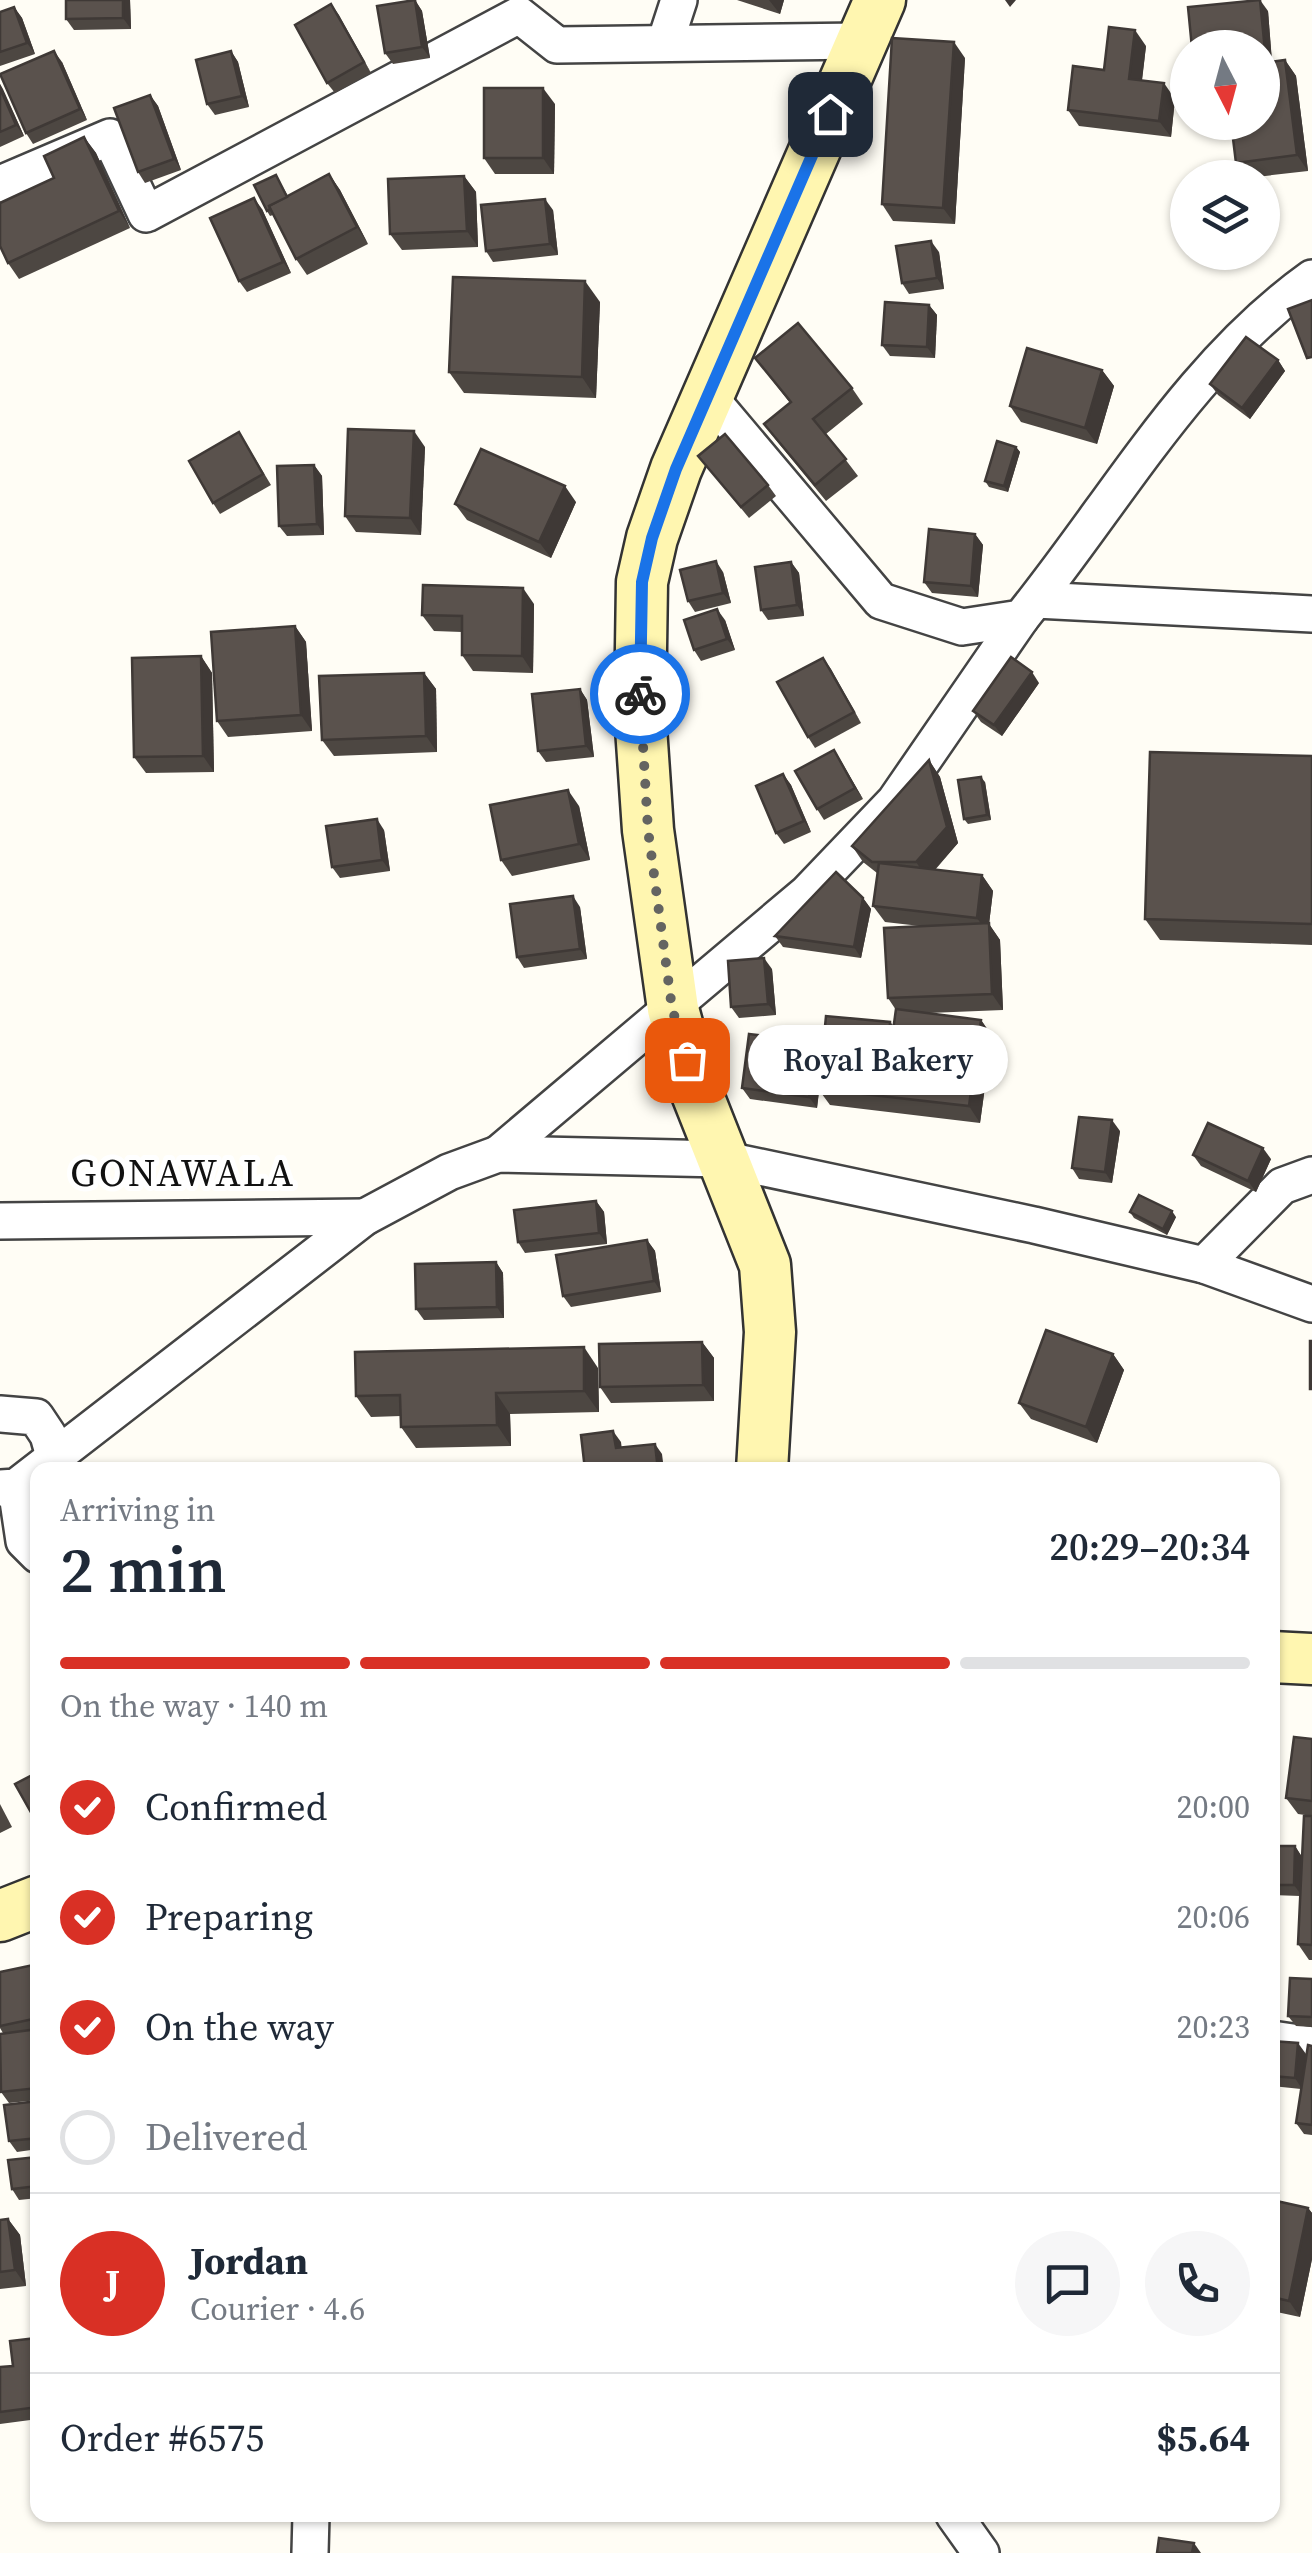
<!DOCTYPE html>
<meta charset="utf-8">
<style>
:root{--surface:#fff;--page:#f6f6f7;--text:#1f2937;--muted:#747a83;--line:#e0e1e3;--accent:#d93025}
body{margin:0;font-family:"Source Serif 4",serif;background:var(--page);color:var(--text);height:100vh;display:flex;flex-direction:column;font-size:38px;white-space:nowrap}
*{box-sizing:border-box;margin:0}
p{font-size:32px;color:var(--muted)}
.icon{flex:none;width:55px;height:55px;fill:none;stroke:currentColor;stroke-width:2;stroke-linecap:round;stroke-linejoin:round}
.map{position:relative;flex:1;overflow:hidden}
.details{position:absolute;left:30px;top:1462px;width:1250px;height:1060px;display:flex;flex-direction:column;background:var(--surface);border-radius:20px;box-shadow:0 2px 8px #0004}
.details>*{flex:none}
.needle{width:65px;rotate:174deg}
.tools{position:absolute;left:1170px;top:30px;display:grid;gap:20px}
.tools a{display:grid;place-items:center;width:110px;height:110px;border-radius:50%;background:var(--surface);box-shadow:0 2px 8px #0004;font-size:50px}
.pin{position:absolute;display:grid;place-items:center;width:85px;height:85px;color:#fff;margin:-42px;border-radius:20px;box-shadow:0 5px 15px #0006}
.courier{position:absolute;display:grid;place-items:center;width:100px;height:100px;margin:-50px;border:8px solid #1a73e8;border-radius:50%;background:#fff;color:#222;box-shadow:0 2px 12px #0007}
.bubble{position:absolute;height:70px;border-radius:35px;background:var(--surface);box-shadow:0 2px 8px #0004;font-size:32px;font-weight:600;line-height:70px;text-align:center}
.headline em{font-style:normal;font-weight:600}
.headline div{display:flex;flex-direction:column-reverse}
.headline{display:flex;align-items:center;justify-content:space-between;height:170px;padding:0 30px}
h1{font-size:65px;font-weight:600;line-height:75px}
.bar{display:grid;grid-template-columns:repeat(4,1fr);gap:15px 10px;align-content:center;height:120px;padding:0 30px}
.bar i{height:12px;border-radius:8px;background:var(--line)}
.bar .on{background:var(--accent)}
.bar p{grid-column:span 4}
.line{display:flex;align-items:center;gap:25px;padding:0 30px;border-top:2px solid var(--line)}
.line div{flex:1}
.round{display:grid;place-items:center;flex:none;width:105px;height:105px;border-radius:52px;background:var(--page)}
ol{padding:0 30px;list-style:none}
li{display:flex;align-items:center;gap:30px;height:110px}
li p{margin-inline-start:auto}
li .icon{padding:10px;border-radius:50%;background:var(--accent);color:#fff;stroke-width:4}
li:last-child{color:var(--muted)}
li i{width:55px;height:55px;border:5px solid var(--line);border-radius:50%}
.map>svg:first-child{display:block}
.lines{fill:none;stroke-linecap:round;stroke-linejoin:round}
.street-casing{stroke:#444;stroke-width:40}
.secondary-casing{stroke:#333;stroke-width:55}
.street{stroke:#fff;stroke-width:35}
.secondary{stroke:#fff6b0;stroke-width:50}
.wall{fill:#4d4742}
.shaded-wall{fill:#3f3936}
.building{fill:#5a524d;stroke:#3f3936;stroke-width:2.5}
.done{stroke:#646461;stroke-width:10;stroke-dasharray:0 18}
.route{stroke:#1a73e8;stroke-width:12}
.labels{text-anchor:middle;stroke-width:10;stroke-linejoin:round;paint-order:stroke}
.quarter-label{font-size:38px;letter-spacing:2.5px;fill:#111;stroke:#fff}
</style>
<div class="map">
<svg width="1312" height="2553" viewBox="0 0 1312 2553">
<rect width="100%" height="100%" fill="#fffdf5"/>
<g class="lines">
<g class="street-casing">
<g id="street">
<path d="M665 43 679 0"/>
<path d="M0 184 110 137 146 214 519 15 557 45 861 41"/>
<path d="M709 397 881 601 962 627 1021 618C1115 502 1189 366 1312 278"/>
<path d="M1036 600 1312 614"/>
<path d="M498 1154 807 893 895 801 1021 618"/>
<path d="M0 1221 365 1217"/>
<path d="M1204 1265 1282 1186 1312 1175"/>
<path d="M0 1414 36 1417 48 1435 54 1456"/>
<path d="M16 1487 24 1541 38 1555"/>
<path d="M0 1488 16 1487 365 1217 449 1172 498 1154 722 1159 1034 1225 1204 1265 1312 1304"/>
<path d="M1272 2039 1312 2045"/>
<path d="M954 2515 981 2553"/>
<path d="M310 2553 311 2515"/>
</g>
</g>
<g class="secondary-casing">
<g id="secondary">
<path d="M762 1470 770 1332 765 1265 694 1086 673 1009 648 830 640 713 642 582 652 538 676 469 880 0"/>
<path d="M1272 1657 1312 1659"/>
<path d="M0 1916 38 1901"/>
</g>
</g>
<use href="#street" class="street"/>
<use href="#secondary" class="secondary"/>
</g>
<g class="wall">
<path d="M130 0 131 29 74 30 66 19Z"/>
<path d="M415 0 422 11 430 58 393 64 385 53Z"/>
<path d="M737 0H784L780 14Z"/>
<path d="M331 4 371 73 335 93 327 83Z"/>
<path d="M14 7 22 18 35 54 0 66V12Z"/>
<path d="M1268 11 1272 62 1262 63V48Z"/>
<path d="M1146 46 1142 81 1175 99 1171 137 1079 126 1068 110 1104 70Z"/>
<path d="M231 51 238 62 249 107 215 115 207 104Z"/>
<path d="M965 58 955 224 893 221 882 204Z"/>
<path d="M1285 60 1296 76 1308 171 1247 178 1236 163Z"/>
<path d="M62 62 87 120 33 144 26 133Z"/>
<path d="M0 84 24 136 0 147Z"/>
<path d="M150 95 158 106 181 170 145 183 138 172Z"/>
<path d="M555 104 554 174H495L484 158Z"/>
<path d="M84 137 96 153 130 228 19 279 8 263 54 178Z"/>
<path d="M329 174 340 190 368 244 307 275 296 259 273 215 270 216 267 211 276 175 288 196Z"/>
<path d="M464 176 476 192 478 247 402 250 390 234Z"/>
<path d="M262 209 291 273 247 292 239 281Z"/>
<path d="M553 210 558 255 493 262 486 251Z"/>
<path d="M939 252 944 289 909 294 902 283Z"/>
<path d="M600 302 596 398 464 393 449 372Z"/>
<path d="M929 305 937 315 935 358 890 356 882 345Z"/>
<path d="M755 358 852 388 863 404 826 434 858 476 826 501 776 440 764 424 790 403Z"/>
<path d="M1278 360 1285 371 1250 419 1218 395 1210 384Z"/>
<path d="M1102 370 1114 386 1097 444 1021 422 1010 406Z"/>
<path d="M239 432 271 485 220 514 213 503Z"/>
<path d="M425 447 421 535 356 532 345 516Z"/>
<path d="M1016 447 1020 452 1008 492 989 487 985 481Z"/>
<path d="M698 456 768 485 776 496 749 518Z"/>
<path d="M314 465 322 476 324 535 287 536 279 526Z"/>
<path d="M576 502 551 558 467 520 455 504Z"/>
<path d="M975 534 983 545 978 597 932 593 924 582Z"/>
<path d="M791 562 799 573 804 616 768 620 761 610Z"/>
<path d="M723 572 731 603 695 612 688 601Z"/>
<path d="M534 604 533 673 473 671 462 655V632L434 631 422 615Z"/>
<path d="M725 620 735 650 701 661 694 650Z"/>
<path d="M295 626 306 642 312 731 228 737 217 721Z"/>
<path d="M201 656 212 673 214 772 146 773 134 757Z"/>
<path d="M823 658 861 723 815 748 808 737Z"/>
<path d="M424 673 436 689 437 752 334 756 322 740Z"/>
<path d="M1039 683 1002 736 981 722 973 711Z"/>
<path d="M580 689 587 700 594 757 546 762 538 751Z"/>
<path d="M834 750 863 799 824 820 817 809Z"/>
<path d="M1312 756V945L1160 940 1145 919Z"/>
<path d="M929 760 940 777 958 843 935 870 982 875 993 891 989 924 1000 940 1003 1010 929 1013 981 1020 992 1036 980 1123 830 1105 819 1090 817 1108 750 1099 742 1088 816 1042 822 1051 890 1022 894 1026 896 1010 888 998 920 926 885 922 873 906 877 873 863 862 852 846Z"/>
<path d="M783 774 791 785 811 832 784 844 776 833Z"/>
<path d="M985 782 991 820 968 824 964 819Z"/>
<path d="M579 806 590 860 512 876 501 860Z"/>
<path d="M384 830 390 871 340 878 332 867Z"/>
<path d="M863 898 871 909 861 958 783 947 775 936Z"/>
<path d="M580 907 587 959 524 968 517 957Z"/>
<path d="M772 969 776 1015 739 1018 731 1007Z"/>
<path d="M1120 1131 1112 1183 1079 1179 1072 1168Z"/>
<path d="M1193 1155 1271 1159 1256 1192 1201 1166Z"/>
<path d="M596 1201 604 1212 607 1244 525 1253 518 1242Z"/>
<path d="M1130 1212 1176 1217 1167 1235 1134 1218Z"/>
<path d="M647 1240 655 1251 661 1292 571 1307 563 1296Z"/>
<path d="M496 1262 503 1273 504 1318 424 1320 416 1309Z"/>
<path d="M702 1342 714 1358V1401L611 1403 600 1387Z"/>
<path d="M1113 1354 1124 1370 1097 1443 1031 1419 1019 1403Z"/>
<path d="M598 1368 599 1412 510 1414 511 1446 416 1448 401 1427V1416L371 1417 356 1396Z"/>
<path d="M1312 1739V1816L1298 1814 1286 1798Z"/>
<path d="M0 1804 12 1827 0 1833Z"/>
<path d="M1312 1816V1960H1309L1298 1944 1300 1896 1272 1895V1846H1295L1302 1857Z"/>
<path d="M38 1964V2100L9 2103 1 2092 3 2033 0 2028V1972Z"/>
<path d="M1312 1979V2027L1296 2026 1288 2016Z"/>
<path d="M1272 2041 1306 2054 1312 2046V2135L1304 2134 1296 2123 1301 2089 1272 2086Z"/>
<path d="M38 2101V2149L17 2152 9 2141Z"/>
<path d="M38 2157V2198L19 2200 12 2189Z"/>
<path d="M1272 2200 1308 2208 1312 2213V2259L1300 2317 1272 2311Z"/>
<path d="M8 2219 20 2235 26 2286 0 2289V2220Z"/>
<path d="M37 2338 38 2419 0 2424V2367L13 2366Z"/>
</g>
<g class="shaded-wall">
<path d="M123 0H130L131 29 123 18Z"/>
<path d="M415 0 422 11 430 58 422 47Z"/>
<path d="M769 0H784L780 14Z"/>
<path d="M1005 0H1016L1010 7Z"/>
<path d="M1260 0 1268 11 1272 62 1265 51Z"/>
<path d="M331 4 339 15 371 73 364 62Z"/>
<path d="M14 7 22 18 35 54 27 43Z"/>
<path d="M1135 30 1146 46 1140 95 1129 79Z"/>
<path d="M954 42 965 58 955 224 943 208Z"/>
<path d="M54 51 62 62 87 120 80 109Z"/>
<path d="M231 51 238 62 249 107 242 96Z"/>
<path d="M1285 60 1296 76 1308 171 1297 155Z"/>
<path d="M1164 83 1175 99 1171 137 1159 121Z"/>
<path d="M0 84 3 89 24 136 16 125 0 88Z"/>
<path d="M543 88 555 104 554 174 543 158Z"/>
<path d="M150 95 158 106 181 170 174 159Z"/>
<path d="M84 137 96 153 130 228 119 211Z"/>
<path d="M329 174 340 190 368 244 357 227Z"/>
<path d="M464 176 476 192 478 247 467 231Z"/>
<path d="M254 198 262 209 291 273 283 262Z"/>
<path d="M545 199 553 210 558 255 550 244Z"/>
<path d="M931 241 939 252 944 289 937 278Z"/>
<path d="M585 281 600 302 596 398 582 377Z"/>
<path d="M929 305 937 315 935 358 927 347Z"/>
<path d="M1278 360 1285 371 1250 419 1242 408Z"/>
<path d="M1102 370 1114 386 1097 444 1085 428Z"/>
<path d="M414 431 425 447 421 535 410 518Z"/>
<path d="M1016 447 1020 452 1008 492 1004 486Z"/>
<path d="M314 465 322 476 324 535 317 524Z"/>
<path d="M565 486 576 502 551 558 539 542Z"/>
<path d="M975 534 983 545 978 597 971 586Z"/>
<path d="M716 561 723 572 731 603 723 593Z"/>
<path d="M791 562 799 573 804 616 797 605Z"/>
<path d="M523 588 534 604 533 673 522 656Z"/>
<path d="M717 609 725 620 735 650 727 639Z"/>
<path d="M295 626 306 642 312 731 301 715Z"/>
<path d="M201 656 212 673 214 772 203 756Z"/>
<path d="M823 658 831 669 861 723 854 712Z"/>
<path d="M1032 672 1039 683 1002 736 994 725Z"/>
<path d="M424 673 436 689 437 752 426 736Z"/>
<path d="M580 689 587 700 594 757 586 746Z"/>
<path d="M834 750 841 761 863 799 855 788Z"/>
<path d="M929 760 940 777 958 843 927 878 916 862Z"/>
<path d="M783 774 791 785 811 832 804 821Z"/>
<path d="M981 777 985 782 991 820 987 815Z"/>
<path d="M568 790 579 806 590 860 579 844Z"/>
<path d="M377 819 384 830 390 871 382 860Z"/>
<path d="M982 875 993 891 989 924 1000 940 1003 1010 992 994 988 934 977 918Z"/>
<path d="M573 896 580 907 587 959 580 949Z"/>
<path d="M863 898 871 909 861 958 854 947Z"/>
<path d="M764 958 772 969 776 1015 768 1004Z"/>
<path d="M981 1020 992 1036 980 1123 969 1106Z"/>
<path d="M816 1042 824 1053 817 1108 809 1097Z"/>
<path d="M1112 1120 1120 1131 1112 1183 1105 1172Z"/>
<path d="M1263 1148 1271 1159 1256 1192 1248 1181Z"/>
<path d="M596 1201 604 1212 607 1244 599 1233Z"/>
<path d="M1172 1211 1176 1217 1167 1235 1163 1229Z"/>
<path d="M647 1240 655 1251 661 1292 654 1281Z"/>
<path d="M496 1262 503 1273 504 1318 497 1307Z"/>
<path d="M702 1342 714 1358V1401L703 1385Z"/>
<path d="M584 1347 598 1368 599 1412 584 1391Z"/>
<path d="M1113 1354 1124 1370 1097 1443 1086 1427Z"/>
<path d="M496 1393 510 1414 511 1446 497 1425Z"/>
<path d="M613 1431 621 1442 623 1459 616 1448Z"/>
<path d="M655 1444 662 1454 664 1470H658Z"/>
<path d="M1272 1711 1274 1714 1272 1782Z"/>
<path d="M1295 1846 1302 1857V1896L1294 1885Z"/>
<path d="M1298 2043 1306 2054 1302 2089 1295 2078Z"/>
<path d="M1308 2208 1312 2213V2259L1300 2317 1289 2301Z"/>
<path d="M8 2219 20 2235 26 2286 15 2270Z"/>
<path d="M1194 2543 1201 2553H1192Z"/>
</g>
<g class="building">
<path d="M66 0H123V18L66 19Z"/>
<path d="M415 0 422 47 385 53 377 6Z"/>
<path d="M1260 0 1265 51H1262V48H1192L1188 7Z"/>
<path d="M331 4 364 62 327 83 295 25Z"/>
<path d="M14 7 27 43 0 52V12Z"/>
<path d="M1109 27 1135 30 1129 79 1164 83 1159 121 1068 110 1073 66 1104 70Z"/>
<path d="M892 38 954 42 943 208 882 204Z"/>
<path d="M54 51 80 109 26 133 0 74Z"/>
<path d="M231 51 242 96 207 104 196 60Z"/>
<path d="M1285 60 1297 155 1236 163 1231 122H1262V63Z"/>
<path d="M0 88 16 125 0 132Z"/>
<rect x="484" y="88" width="59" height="70"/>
<path d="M150 95 174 159 138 172 114 108Z"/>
<path d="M84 137 119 211 8 263 0 246V203L54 178 44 156Z"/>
<path d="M329 174 357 227 296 259 269 206Z"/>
<path d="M276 175 287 197 269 206 270 209 267 211 254 185Z"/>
<path d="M464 176 467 231 390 234 388 179Z"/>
<path d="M254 198 283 262 239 281 210 218Z"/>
<path d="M545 199 550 244 486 251 481 205Z"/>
<path d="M931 241 937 278 902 283 896 246Z"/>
<path d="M453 277 585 281 582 377 449 372Z"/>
<path d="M1312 300V357L1307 358 1288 309Z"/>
<path d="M885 302 929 305 927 347 882 345Z"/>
<path d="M798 323 852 388 813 419 846 459 815 485 764 424 791 402 755 358Z"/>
<path d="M1246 337 1278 360 1242 408 1210 384Z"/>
<path d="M1027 348 1102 370 1085 428 1010 406Z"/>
<path d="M348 429 414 431 410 518 345 516Z"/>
<path d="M239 432 263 474 213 503 189 461Z"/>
<path d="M725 434 768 485 741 507 698 456Z"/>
<path d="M997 441 1016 447 1004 486 985 481Z"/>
<path d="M481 449 565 486 539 542 455 504Z"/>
<path d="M314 465 317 524 279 526 277 466Z"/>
<path d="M929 529 975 534 971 586 924 582Z"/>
<path d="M716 561 723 593 688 601 680 570Z"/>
<path d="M791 562 797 605 761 610 755 567Z"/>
<path d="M423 585 523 588 522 656 462 655V616L422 615Z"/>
<path d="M717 609 727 639 694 650 684 620Z"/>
<path d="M295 626 301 715 217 721 211 632Z"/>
<path d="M201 656 203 756 134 757 132 658Z"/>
<path d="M1011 657 1032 672 994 725 973 711Z"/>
<path d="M823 658 854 712 808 737 777 682Z"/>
<path d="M424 673 426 736 322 740 319 676Z"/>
<path d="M580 689 586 746 538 751 532 694Z"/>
<path d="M834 750 855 788 817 809 795 771Z"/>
<path d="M1150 752 1312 756V924L1145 919Z"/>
<path d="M929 760 947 827 916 862H872L852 846Z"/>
<path d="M783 774 804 821 776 833 756 786Z"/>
<path d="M981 777 987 815 964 819 958 780Z"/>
<path d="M568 790 579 844 501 860 490 805Z"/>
<path d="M377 819 382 860 332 867 326 826Z"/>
<path d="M879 863 982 875 977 918 873 906Z"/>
<path d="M836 872 863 898 854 947 775 936Z"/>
<path d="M573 896 580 949 517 957 510 904Z"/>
<path d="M989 923 992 994 888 998 884 928Z"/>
<path d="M764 958 768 1004 731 1007 728 961Z"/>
<path d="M896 1009 981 1020 969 1106 819 1089 826 1016 890 1022 889 1060Z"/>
<path d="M749 1034 816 1042 809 1097 742 1088Z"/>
<path d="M1079 1117 1112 1120 1105 1172 1072 1168Z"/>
<path d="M1208 1123 1263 1148 1248 1181 1193 1155Z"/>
<path d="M1139 1195 1172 1211 1163 1229 1130 1212Z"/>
<path d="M596 1201 599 1233 518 1242 514 1210Z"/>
<path d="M647 1240 654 1281 563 1296 556 1255Z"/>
<path d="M496 1262 497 1307 416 1309 415 1264Z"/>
<path d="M1046 1330 1113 1354 1086 1427 1019 1403Z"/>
<rect x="1310" y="1341" width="2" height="48"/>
<path d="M702 1342 703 1385 600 1387 599 1344Z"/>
<path d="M584 1347V1391L496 1393 497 1425 401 1427 400 1395 356 1396 355 1352Z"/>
<path d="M613 1431 616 1448 655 1444 658 1470H585L581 1435Z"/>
<path d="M1294 1737 1312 1739V1801L1286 1798Z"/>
<path d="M38 1772V1823H37L15 1784Z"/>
<path d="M1304 1816H1312V1945L1298 1944Z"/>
<path d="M1272 1846H1295L1294 1885H1272Z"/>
<path d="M38 1964V2018L0 2026V1972Z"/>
<path d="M1290 1978 1312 1979V2017L1288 2016Z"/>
<path d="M38 2029V2088L1 2092 0 2034Z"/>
<path d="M1272 2041 1298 2043 1295 2078 1272 2076Z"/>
<path d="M1308 2045 1312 2046V2125L1296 2123Z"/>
<path d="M38 2101V2138L9 2141 4 2105Z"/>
<path d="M38 2157V2186L12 2189 8 2160Z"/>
<path d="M1272 2200 1308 2208 1289 2301 1272 2297Z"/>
<path d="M8 2219 15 2270 0 2272V2220Z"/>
<path d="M37 2338 38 2407 0 2412V2367L13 2366 10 2341Z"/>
<path d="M1159 2538 1194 2543 1192 2553H1157Z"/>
</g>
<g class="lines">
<path class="done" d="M640 694 648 830 672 1008 687 1060"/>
<path class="route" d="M640 694 642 582 652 538 676 469 830 114"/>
</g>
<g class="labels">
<g class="quarter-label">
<text x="183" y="1186">GONAWALA</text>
</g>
</g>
</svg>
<div class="tools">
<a><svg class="needle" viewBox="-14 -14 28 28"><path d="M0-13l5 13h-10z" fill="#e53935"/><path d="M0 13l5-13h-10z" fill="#747a83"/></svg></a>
<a><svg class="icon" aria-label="layers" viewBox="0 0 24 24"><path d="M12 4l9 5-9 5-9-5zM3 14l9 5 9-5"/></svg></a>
</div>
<div class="pin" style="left:687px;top:1060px;background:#ea580c"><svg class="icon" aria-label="bag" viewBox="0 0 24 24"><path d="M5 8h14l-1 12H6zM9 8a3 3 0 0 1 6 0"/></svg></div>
<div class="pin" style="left:830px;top:114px;background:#1f2937"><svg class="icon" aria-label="home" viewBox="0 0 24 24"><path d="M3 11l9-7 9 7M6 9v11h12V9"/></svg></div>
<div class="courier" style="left:640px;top:694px"><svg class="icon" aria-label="bike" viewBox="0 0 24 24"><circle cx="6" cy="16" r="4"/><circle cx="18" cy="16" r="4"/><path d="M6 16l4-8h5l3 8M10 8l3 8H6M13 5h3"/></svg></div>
<div class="bubble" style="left:748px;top:1025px;width:260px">Royal Bakery</div>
<section class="details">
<div class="headline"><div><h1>2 min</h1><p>Arriving in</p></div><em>20:29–20:34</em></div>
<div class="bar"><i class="on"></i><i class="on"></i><i class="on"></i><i></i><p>On the way · 140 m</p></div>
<ol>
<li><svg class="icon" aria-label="check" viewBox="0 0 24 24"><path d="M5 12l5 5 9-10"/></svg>Confirmed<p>20:00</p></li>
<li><svg class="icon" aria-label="check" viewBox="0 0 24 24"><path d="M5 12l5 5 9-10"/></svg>Preparing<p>20:06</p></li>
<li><svg class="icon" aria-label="check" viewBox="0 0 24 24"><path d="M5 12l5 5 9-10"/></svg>On the way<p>20:23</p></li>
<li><i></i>Delivered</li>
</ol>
<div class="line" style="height:180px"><b class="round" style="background:var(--accent);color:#fff">J</b><div><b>Jordan</b><p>Courier · 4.6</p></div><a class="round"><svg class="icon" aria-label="chat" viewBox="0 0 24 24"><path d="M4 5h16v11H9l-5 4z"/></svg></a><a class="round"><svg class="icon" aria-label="phone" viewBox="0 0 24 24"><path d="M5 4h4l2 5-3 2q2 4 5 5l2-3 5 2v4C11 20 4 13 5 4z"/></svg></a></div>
<div class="line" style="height:130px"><div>Order #6575</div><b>$5.64</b></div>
</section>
</div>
